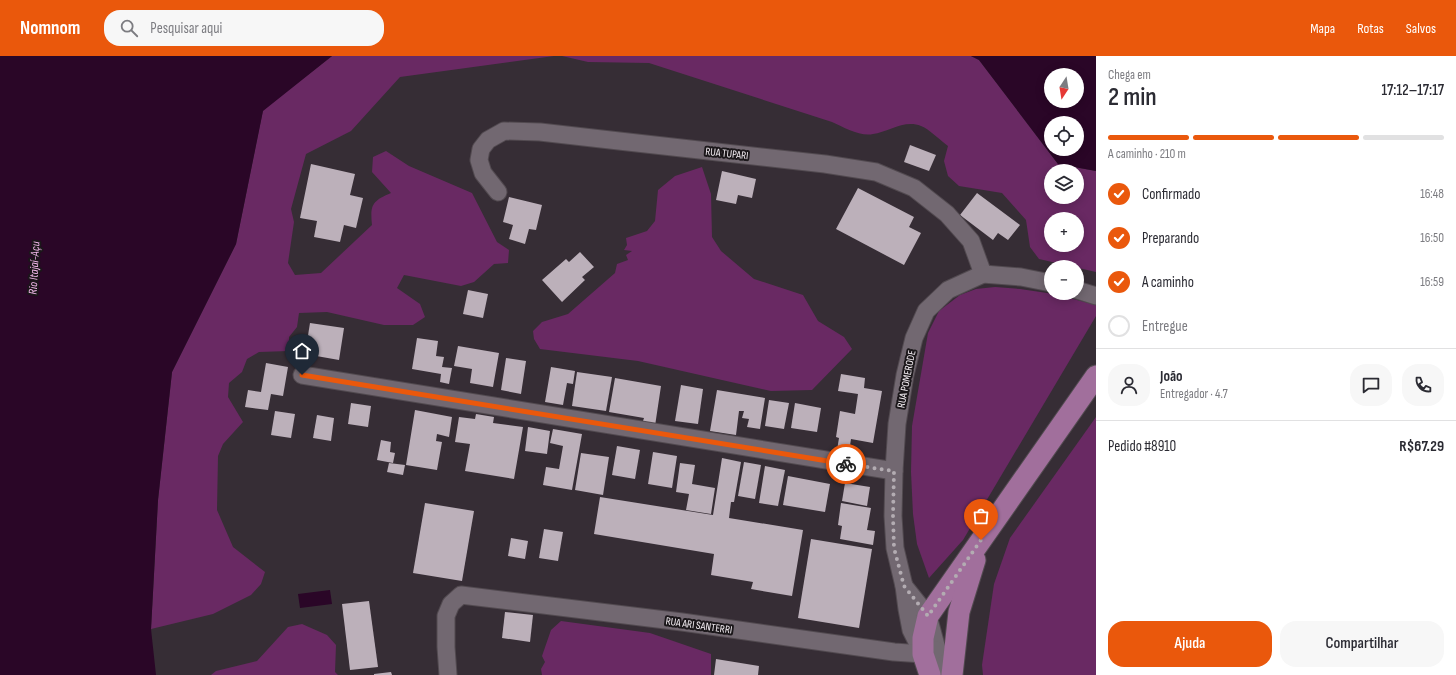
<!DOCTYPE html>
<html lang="pt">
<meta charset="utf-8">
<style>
:root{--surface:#fff;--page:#f7f7f7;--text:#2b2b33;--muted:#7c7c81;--line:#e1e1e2;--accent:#ea580c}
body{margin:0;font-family:"Sofia Sans Condensed",sans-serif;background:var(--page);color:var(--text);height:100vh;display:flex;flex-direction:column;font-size:15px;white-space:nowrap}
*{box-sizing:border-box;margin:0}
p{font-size:13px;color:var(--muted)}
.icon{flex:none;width:22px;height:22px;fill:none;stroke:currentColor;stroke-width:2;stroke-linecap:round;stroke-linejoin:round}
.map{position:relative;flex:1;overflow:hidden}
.side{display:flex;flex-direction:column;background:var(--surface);width:360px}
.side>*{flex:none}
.needle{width:26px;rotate:192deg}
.buttons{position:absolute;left:1044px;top:12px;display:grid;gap:8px}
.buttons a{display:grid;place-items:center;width:40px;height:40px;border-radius:50%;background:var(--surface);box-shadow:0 2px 10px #0003;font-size:20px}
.pin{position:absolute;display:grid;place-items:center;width:34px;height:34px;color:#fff;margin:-41px -17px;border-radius:50% 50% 50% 0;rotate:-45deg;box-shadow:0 0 4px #0007}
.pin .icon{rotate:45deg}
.courier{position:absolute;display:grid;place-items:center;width:40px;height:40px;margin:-20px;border:3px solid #ea580c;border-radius:50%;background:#fff;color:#222;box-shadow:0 1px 5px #0007}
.head em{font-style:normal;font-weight:600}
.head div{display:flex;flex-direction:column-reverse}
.head{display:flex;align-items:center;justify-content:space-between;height:68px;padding:0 12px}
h1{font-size:26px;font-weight:600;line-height:30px}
.bar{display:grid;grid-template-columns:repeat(4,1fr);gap:6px 4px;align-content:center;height:48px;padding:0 12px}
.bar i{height:5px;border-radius:3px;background:var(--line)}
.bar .current{background:var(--accent)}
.bar p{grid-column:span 4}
.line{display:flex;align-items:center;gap:10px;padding:0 12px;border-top:1px solid var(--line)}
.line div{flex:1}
.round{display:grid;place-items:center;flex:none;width:42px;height:42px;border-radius:16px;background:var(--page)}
ol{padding:0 12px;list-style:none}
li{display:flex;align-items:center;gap:12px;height:44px}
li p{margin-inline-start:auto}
li .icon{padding:4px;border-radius:50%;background:var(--accent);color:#fff;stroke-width:4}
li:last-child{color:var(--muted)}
li i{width:22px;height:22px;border:2px solid var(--line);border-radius:50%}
.button{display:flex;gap:8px;margin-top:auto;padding:8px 12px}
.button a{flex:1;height:46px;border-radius:16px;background:var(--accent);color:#fff;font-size:16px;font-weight:600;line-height:46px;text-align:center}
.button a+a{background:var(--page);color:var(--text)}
header{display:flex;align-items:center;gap:24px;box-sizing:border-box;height:56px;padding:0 20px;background:var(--accent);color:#fff}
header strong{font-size:19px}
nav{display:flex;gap:22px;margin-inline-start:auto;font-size:14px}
.search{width:280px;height:36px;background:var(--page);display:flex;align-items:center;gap:10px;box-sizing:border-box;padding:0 14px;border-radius:16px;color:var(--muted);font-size:15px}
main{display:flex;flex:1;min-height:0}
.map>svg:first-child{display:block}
.green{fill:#692963;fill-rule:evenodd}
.water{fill:#2a0627;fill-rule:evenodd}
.building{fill:#bcb0ba}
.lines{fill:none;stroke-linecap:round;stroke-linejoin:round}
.minor-casing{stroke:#524a50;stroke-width:19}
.major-casing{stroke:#524a50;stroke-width:23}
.minor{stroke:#726871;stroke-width:17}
.major{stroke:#a16f9c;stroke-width:21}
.done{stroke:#b3acb2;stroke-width:4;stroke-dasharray:0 7.2}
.route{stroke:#ea580c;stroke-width:5}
.labels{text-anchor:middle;stroke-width:4;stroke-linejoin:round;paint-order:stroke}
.street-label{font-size:11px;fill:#f7f1f6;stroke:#1b171a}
.water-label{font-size:12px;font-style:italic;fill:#f8bcf0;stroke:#1b171a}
</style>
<header>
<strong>Nomnom</strong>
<div class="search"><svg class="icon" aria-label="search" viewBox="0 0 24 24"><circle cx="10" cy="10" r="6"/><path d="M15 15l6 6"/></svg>Pesquisar aqui</div>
<nav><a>Mapa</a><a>Rotas</a><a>Salvos</a></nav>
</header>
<main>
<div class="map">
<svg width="1096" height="619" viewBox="0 0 1096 619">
<rect width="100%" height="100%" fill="#362d35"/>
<g class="green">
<path d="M332 0H554L400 21 351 75 306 98 291 153 294 166 288 207 295 219 321 217 372 169C370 149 372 145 391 137L372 116 373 101 386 95 409 110 472 137 497 186 509 194 508 207 494 208 474 226 461 230 404 219 397 232 420 248 425 261 413 269H384L327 256 299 257 297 271 289 281V295L259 296 247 303 242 316 229 327 228 341 243 366 223 388 218 400 217 454 233 491 265 516 261 528 251 539 213 558 151 573 158 444 172 316 236 188 263 54Z"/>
<path d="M562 0H971L979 4 1058 108 1096 115V216L1039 203 1030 191 1026 164 1002 137 959 130 948 120 944 105 948 90C941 85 928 72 921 70 905 63 888 76 873 78 861 81 843 71 832 66L649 7 588 6ZM1051 115H1077V141H1051ZM1051 163H1077V189H1051Z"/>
<path d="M702 111 711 138 712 181 721 195 754 223 803 239 818 265 844 281 852 293 812 334 771 335 638 305 540 293 534 283 533 275 542 266 568 258 615 217 617 208 628 204 626 199 632 195 624 194 627 189 626 182 647 175 655 165 658 134 675 120Z"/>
<path d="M995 231 1020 233 1054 238 1096 249V260L963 484 929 522 917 488 913 458 911 416 912 370 928 277 939 255 960 239 976 233Z"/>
<path d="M1096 361V619H983L982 609 994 528 1010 482Z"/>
<path d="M561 565 650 577 711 598V619H542L541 613 545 606 542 600 551 574Z"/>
<path d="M302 568 327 579 336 589 335 616 338 619H211L216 615 257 605 288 571Z"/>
</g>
<g class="water">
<path d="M0 0H332L263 55 236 188 172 316 158 444 151 573 156 619H0Z"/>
<path d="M971 0H1096V115L1058 108 979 4ZM1051 19H1077V45H1051ZM1051 67H1077V93H1051Z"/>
<path d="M330 534 332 548 300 552 298 538Z"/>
</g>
<g class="building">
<path d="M910 89 936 99 929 115 904 106Z"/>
<path d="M311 108 355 118 350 139 363 142 356 172 344 169 340 186 314 181 317 165 300 162Z"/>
<path d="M722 115 756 123 752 142 738 139 736 148 716 144Z"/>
<path d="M858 132 914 161 909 171 921 177 904 209 836 173Z"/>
<path d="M977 137 1020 169 1008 184 998 177 993 184 960 159Z"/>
<path d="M509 141 542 149 536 174 529 173 525 188 509 183 513 169 503 166Z"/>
<path d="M580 196 594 211 582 221 585 224 562 246 542 224 566 203 569 206Z"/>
<path d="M468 234 488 238 483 262 463 258Z"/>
<path d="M310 267 344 272 339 304 305 298Z"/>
<path d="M417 282 438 285 436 300 444 301 442 311 452 312 449 328 440 326 441 318 412 313Z"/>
<path d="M458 290 499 297 493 331 470 327 472 313 454 310Z"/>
<path d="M506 302 526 305 521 338 501 334Z"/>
<path d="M266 307 288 311 283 340 271 338 268 354 245 351 248 334 261 336Z"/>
<path d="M551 311 575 315 573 328 567 327 563 349 545 346Z"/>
<path d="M577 316 612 321 606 355 572 350Z"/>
<path d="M841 318 865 322 864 332 882 335 873 387 851 383 849 396 837 394 839 382 836 381 840 355 855 358 858 338 838 335Z"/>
<path d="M615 322 661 330 655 370 642 368 644 362 609 356Z"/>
<path d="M681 329 703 333 698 368 675 365Z"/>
<path d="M717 334 765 342 760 373 747 371 749 363 742 362 744 355H739L736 379 710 375Z"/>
<path d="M769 344 789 347 784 373 765 370Z"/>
<path d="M351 347 371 350 368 371 348 368Z"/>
<path d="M795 347 821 352 817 376 791 372Z"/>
<path d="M415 354 452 361 449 381 437 378 436 385 442 386 437 414 406 409Z"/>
<path d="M275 355 295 358 291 382 271 379Z"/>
<path d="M476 358 494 361 493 367 523 371 514 423 465 415 470 388 455 386 459 361 475 363Z"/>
<path d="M317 359 334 362 331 385 313 382Z"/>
<path d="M528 371 550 375 547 398 525 395Z"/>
<path d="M553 373 582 378 572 434 543 429 546 411 559 413 563 390 550 387Z"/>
<path d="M381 384 391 386 390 396 395 397 393 407 377 404Z"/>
<path d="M617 390 640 394 635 423 612 419Z"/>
<path d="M653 396 677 400 672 432 648 428Z"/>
<path d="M581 397 609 401 603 439 575 434Z"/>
<path d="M722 402 741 406 734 446H731L729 462 803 474 792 540 751 533 753 526 711 519 714 498 594 478 600 441 713 459Z"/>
<path d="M744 406 761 409 755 443 738 440Z"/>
<path d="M389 407 405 409 403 419 387 416Z"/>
<path d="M680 407 695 409 692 428 715 432 711 458 686 454 689 438 676 436Z"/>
<path d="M765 410 785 414 778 450 759 447Z"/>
<path d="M788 420 830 428 825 456 783 449Z"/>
<path d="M845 427 870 431 867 450 842 445Z"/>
<path d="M425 447 474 455 462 525 413 517Z"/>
<path d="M841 447 871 452 867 474 875 475 873 489 840 483 842 470 838 469Z"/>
<path d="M544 473 563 476 558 505 539 502Z"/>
<path d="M511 482 528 485 525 503 508 500Z"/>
<path d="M811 483 872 493 859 572 798 562Z"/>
<path d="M369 545 378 611 350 614 342 548Z"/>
<path d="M505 556 533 559 530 586 502 582Z"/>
<path d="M716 603 759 610 758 619H714Z"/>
<path d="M391 616 392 619H374V618Z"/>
</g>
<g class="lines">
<g class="minor-casing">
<g id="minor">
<path d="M498 136 483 117 479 104 481 93 488 84 504 75 540 76 619 85 825 108 876 116 914 132 947 158 971 185 983 218"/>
<path d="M1077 234 1096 240"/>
<path d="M302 319 894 415"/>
<path d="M904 530 928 560 944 619"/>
<path d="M923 598 911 574 907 553 904 530 895 492 893 460 894 415 897 368 905 319 914 282 926 255 948 234 983 218 1021 221 1051 227"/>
<path d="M448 619 446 591V560L451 548 461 539 682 566 894 596 923 598 936 594"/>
</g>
</g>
<g class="major-casing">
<g id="major">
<path d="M930 619 923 598V582L928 560 1096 320"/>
<path d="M952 619 959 556 975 504"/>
</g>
</g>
<use href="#minor" class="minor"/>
<use href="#major" class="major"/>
</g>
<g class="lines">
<path class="done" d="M846 408 894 415 893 460 894 492 904 530 928 560 981 484"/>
<path class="route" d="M302 319 846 408"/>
</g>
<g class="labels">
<g class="street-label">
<text transform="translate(727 97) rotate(6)" y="4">RUA TUPARI</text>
<text transform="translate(906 323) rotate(-79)" y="4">RUA POMERODE</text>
<text transform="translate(699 569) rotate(8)" y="4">RUA ARI SANTERRI</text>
</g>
<g class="water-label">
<text transform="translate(34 212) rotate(-87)" y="4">Rio Itajaí-Açu</text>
</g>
</g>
</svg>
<div class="buttons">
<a><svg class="needle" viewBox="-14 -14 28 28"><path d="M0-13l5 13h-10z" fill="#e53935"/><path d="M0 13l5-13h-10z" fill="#7c7c81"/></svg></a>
<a><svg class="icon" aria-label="locate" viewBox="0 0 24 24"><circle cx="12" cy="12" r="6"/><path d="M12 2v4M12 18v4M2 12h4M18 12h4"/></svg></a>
<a><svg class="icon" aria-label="layers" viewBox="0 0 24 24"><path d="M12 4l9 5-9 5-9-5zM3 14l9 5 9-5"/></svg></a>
<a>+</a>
<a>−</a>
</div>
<div class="pin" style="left:981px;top:484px;background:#ea580c"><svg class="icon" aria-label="bag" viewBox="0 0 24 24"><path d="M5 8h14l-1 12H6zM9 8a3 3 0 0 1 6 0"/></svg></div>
<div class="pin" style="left:302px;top:319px;background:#1f2937"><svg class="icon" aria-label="home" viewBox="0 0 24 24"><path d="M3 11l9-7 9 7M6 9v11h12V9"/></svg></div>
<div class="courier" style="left:846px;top:408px"><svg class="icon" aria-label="bike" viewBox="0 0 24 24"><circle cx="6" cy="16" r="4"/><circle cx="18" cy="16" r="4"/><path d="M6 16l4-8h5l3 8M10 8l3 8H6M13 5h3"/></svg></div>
</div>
<section class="side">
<div class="head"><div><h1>2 min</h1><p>Chega em</p></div><em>17:12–17:17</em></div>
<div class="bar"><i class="current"></i><i class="current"></i><i class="current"></i><i></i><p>A caminho · 210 m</p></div>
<ol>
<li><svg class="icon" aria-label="check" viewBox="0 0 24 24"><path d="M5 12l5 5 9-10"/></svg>Confirmado<p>16:48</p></li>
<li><svg class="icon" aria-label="check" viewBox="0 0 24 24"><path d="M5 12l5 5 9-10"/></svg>Preparando<p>16:50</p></li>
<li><svg class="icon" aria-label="check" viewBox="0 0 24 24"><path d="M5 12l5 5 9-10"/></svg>A caminho<p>16:59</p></li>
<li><i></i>Entregue</li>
</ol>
<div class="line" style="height:72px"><a class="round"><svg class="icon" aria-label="person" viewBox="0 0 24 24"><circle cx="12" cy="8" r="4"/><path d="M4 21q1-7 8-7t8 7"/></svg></a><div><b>João</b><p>Entregador · 4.7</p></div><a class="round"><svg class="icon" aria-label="chat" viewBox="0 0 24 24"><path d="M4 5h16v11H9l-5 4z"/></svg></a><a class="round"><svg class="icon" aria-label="phone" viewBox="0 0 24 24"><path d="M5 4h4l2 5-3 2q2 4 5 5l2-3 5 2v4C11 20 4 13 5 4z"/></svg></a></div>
<div class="line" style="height:52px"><div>Pedido #8910</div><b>R$67.29</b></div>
<div class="button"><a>Ajuda</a><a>Compartilhar</a></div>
</section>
</main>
